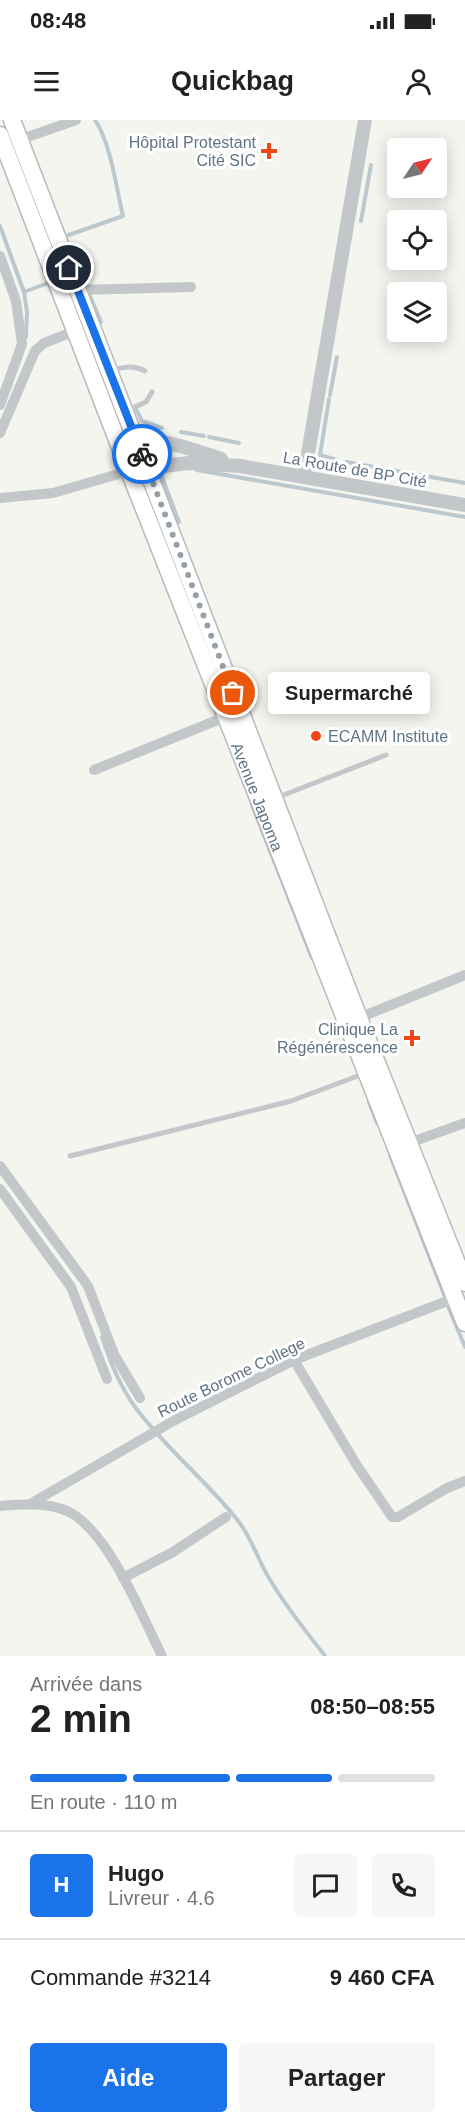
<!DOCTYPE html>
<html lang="fr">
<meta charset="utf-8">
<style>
:root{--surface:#fff;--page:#f6f6f6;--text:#222;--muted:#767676;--line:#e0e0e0;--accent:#1a73e8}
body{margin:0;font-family:Arial,sans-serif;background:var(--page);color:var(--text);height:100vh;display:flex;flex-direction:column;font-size:22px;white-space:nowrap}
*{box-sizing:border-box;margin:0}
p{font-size:20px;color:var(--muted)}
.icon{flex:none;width:33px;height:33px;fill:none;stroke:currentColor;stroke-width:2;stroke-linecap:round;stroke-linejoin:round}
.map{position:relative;height:1536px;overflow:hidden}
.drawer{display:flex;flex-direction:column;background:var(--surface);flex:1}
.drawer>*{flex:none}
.needle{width:39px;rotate:55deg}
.controls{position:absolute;left:387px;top:18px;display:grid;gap:12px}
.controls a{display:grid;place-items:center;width:60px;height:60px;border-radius:6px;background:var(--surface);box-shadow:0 3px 15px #0003;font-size:30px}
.pin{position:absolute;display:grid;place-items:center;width:51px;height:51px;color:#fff;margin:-26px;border:3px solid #fff;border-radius:50%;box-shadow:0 2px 6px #0007}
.courier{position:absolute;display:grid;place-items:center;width:60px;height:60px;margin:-30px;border:4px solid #1a73e8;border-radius:50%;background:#fff;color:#222;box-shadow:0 2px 8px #0007}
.bubble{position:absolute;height:42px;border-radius:6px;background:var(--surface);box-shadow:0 3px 15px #0003;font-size:20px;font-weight:700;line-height:42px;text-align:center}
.summary em{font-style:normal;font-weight:700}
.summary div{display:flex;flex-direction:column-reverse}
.summary{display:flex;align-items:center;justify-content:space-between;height:102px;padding:0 30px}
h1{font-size:39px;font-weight:700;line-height:45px}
.bar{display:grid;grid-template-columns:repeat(4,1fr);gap:9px 6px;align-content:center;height:72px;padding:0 30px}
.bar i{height:8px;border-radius:4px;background:var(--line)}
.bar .selected{background:var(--accent)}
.bar p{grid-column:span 4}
.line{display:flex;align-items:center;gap:15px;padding:0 30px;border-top:2px solid var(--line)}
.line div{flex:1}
.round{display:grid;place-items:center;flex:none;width:63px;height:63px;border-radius:6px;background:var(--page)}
.cta{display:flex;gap:12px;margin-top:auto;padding:12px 30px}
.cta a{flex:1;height:69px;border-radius:6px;background:var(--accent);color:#fff;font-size:24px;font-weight:700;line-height:69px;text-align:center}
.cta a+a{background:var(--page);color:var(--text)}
.status{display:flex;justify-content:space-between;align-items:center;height:42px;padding:0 30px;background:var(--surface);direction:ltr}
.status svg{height:16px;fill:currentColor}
header{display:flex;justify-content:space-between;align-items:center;height:78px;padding:0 30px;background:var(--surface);font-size:27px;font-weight:700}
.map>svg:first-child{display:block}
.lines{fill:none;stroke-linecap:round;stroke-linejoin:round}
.stream{stroke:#bcc8cd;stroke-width:4}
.primary-casing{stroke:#b6babe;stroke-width:19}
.service{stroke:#c3c7ca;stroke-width:5}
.minor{stroke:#c3c7ca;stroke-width:10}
.tertiary{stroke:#c3c7ca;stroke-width:14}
.primary{stroke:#fff;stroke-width:16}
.done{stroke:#95a1a9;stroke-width:6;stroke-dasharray:0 10.8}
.route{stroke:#1a73e8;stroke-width:8}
.poi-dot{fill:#f04715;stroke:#fff;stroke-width:2}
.labels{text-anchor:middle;stroke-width:6;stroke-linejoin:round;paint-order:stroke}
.poi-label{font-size:16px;fill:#617483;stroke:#fff;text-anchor:end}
.street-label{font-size:16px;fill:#617483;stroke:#fff}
</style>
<div class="status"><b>08:48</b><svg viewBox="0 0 49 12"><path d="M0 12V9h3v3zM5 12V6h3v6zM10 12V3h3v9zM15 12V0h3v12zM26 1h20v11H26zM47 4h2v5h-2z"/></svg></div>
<header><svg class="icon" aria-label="menu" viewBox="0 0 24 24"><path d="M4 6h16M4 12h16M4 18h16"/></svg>Quickbag<svg class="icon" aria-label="person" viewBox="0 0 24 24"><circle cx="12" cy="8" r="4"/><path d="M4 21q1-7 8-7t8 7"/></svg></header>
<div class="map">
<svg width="465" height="1536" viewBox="0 0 465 1536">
<rect width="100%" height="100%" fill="#f5f5f0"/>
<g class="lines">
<g class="stream">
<path d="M361 101 371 45"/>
<path d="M0 106 24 172 27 192 26 217"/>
<path d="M66 116 123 96C116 67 111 24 95 0"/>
<path d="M79 150 101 202"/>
<path d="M24 172 48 163"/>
<path d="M330 275 337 237"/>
<path d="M329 279 320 335 337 340"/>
<path d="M136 289 142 301 162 308"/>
<path d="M181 312 204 316"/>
<path d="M209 317 239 323"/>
<path d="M155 339 179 402"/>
<path d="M346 342 465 363"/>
<path d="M197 350 465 397"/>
<path d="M252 685 312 838"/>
<path d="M369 982 377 1003"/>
<path d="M390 1035 445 1177"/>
<path d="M448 1186 465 1227"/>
<path d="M102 1217C110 1242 120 1266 135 1287 166 1329 207 1361 239 1402 252 1419 258 1440 269 1458 285 1486 306 1511 325 1536"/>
</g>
<g class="primary-casing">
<g id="primary">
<path d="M12 0 359 898 465 1163"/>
<path id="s1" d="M0 15 129 351 465 1203"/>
</g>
</g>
<g class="service">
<path d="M112 250C124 247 133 245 145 251"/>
<path d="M126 291 146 282 152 272"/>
<path d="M276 678 386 635"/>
<path d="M70 1036 291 981 363 954"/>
</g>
<g class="minor">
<path d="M19 20 76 0"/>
<path d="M0 136 16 181 22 224 0 285"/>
<path d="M78 170 191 167"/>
<path d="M0 313 35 231 44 223 75 211"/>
<path d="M0 378 53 373 129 351"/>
<path d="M94 650 225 597"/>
<path d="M354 900 465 855"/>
<path d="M409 1023 465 1003"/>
<path d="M0 1046 88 1166 114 1234 140 1278"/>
<path d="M0 1069 71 1167 107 1259"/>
<path d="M294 1240 356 1344 392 1397H398L447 1368 465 1361"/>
<path d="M30 1384 175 1300 294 1240 455 1178"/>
<path d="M0 1386C24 1384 55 1381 76 1396 113 1423 141 1494 162 1536"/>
<path d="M123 1458 173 1432 226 1397"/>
</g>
<g class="tertiary">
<path d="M129 323C158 315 193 330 221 339"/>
<path d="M138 349 189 343 240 346 465 385"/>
<path d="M304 357 365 0"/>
</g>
<use href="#primary" class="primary"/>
</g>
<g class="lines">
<path class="done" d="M142 334 233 573"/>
<path class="route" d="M69 148 142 334"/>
</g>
<g class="poi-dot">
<path d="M266 22h6v6h6v6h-6v6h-6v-6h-6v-6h6z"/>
<circle cx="316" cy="616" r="6"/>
<path d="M409 909h6v6h6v6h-6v6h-6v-6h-6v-6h6z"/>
</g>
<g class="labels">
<g class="poi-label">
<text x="256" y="28">Hôpital Protestant<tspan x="256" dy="18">Cité SIC</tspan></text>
<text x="328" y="622" text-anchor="start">ECAMM Institute</text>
<text x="398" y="915">Clinique La<tspan x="398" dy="18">Régénérescence</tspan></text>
</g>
<g class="street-label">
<text transform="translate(355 349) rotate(10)" y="6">La Route de BP Cité</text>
<text dy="6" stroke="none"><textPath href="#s1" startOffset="710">Avenue Japoma</textPath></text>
<text transform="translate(231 1257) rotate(-26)" y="6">Route Borome College</text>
</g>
</g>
</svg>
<div class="controls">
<a><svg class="needle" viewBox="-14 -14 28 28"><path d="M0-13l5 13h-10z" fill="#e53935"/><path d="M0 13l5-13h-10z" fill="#767676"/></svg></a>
<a><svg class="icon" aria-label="locate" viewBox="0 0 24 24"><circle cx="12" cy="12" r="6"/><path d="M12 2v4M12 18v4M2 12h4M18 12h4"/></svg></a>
<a><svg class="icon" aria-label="layers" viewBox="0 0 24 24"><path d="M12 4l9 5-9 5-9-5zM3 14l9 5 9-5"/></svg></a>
</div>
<div class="pin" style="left:233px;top:573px;background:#ea580c"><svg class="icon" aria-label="bag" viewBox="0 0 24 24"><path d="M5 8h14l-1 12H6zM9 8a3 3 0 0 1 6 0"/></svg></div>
<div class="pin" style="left:69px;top:148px;background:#1f2937"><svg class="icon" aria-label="home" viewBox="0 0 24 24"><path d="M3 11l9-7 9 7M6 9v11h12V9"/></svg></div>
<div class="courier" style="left:142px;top:334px"><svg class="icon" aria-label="bike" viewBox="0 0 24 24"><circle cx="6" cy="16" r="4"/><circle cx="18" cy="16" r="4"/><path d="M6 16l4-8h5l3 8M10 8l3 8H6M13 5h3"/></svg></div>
<div class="bubble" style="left:268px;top:552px;width:162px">Supermarché</div>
</div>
<section class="drawer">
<div class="summary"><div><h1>2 min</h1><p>Arrivée dans</p></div><em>08:50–08:55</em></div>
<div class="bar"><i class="selected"></i><i class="selected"></i><i class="selected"></i><i></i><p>En route · 110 m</p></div>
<div class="line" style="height:108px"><b class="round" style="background:var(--accent);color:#fff">H</b><div><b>Hugo</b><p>Livreur · 4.6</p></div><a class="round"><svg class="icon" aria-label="chat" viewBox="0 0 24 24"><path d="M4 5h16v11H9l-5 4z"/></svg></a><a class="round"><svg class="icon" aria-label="phone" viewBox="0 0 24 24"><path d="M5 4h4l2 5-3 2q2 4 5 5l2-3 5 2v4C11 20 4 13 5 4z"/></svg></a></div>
<div class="line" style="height:78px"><div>Commande #3214</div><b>9 460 CFA</b></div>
<div class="cta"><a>Aide</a><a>Partager</a></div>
</section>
